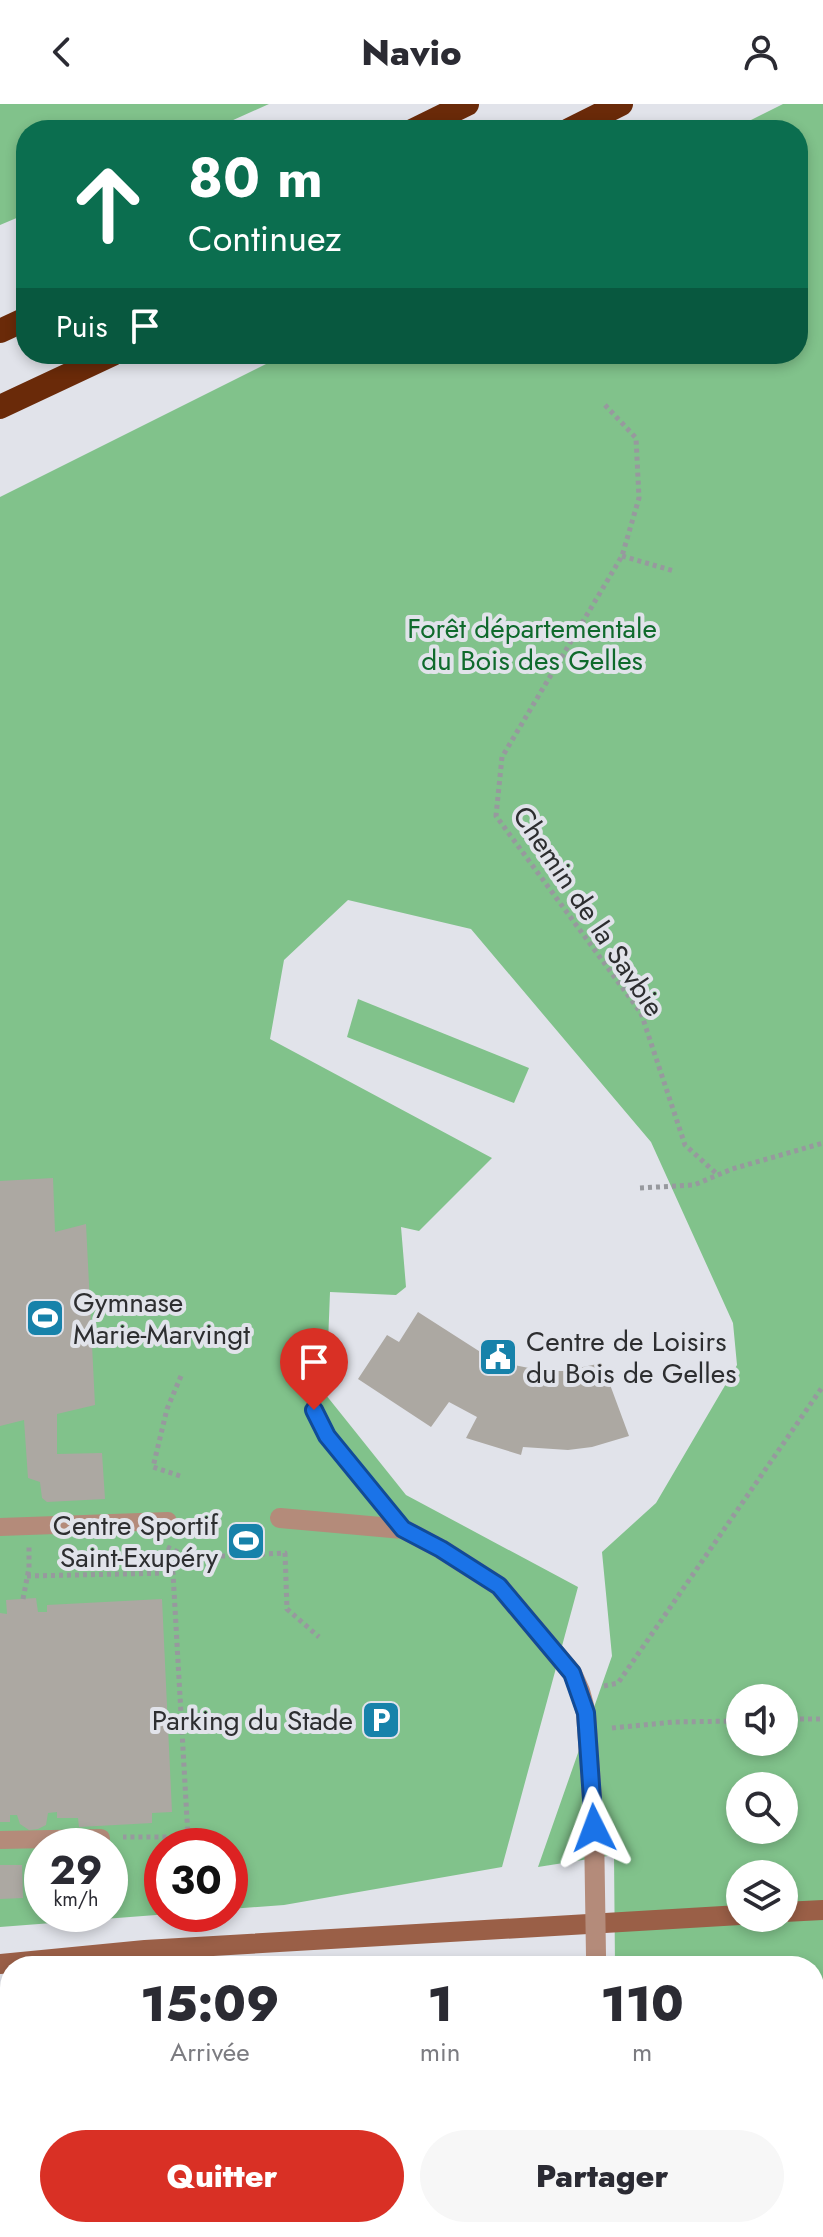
<!DOCTYPE html>
<html lang="fr">
<meta charset="utf-8">
<style>
body{margin:0;font-family:Jost,sans-serif;background:#f7f7f7;color:#2b2b33;height:100vh;display:flex;flex-direction:column;font-size:30px;white-space:nowrap}
*{box-sizing:border-box;margin:0}
p{font-size:26px;color:#7c7c81}
.icon{flex:none;width:44px;height:44px;fill:none;stroke:currentColor;stroke-width:2;stroke-linecap:round;stroke-linejoin:round}
.map{position:relative;flex:1;overflow:hidden}
.side{position:absolute;left:0px;top:1852px;width:824px;height:282px;display:flex;flex-direction:column;background:#fff;border-radius:32px 32px 0 0;box-shadow:0 4px 12px #0003}
.side>*{flex:none}
.guide{position:absolute;left:16px;top:16px;width:792px;height:244px;border-radius:32px;box-shadow:0 4px 12px #0003;background:#0b6e4f;color:#fff;overflow:hidden}
.fabs{position:absolute;left:726px;top:1580px;display:grid;gap:16px}
.fabs a{display:grid;place-items:center;width:72px;height:72px;border-radius:50%;background:#fff;box-shadow:0 4px 12px #0003;font-size:40px}
.speed{position:absolute;left:24px;top:1724px;display:flex;gap:16px;font-size:40px;font-weight:700;text-align:center}
.speed>*{display:grid;place-content:center;width:104px;height:104px;border-radius:50%;background:#fff;box-shadow:0 4px 12px #0003;line-height:1}
.speed small{font-size:20px;font-weight:400}
.speed .limit{border:12px solid #d22;background:#fff;color:#111}
.pin{position:absolute;display:grid;place-items:center;width:68px;height:68px;color:#fff;margin:-82px -34px;border-radius:50% 50% 50% 0;rotate:-45deg;box-shadow:0 0 8px #0007}
.pin .icon{rotate:45deg}
.me{position:absolute;width:88px;margin:-44px;rotate:357deg;stroke-linejoin:round;filter:drop-shadow(0 0 6px #0008)}
.turn{display:flex;align-items:center;gap:28px;height:168px;padding:0 40px;font-size:36px}
.turn .icon{width:104px;height:104px;stroke-width:2.5}
.turn b{display:block;font-size:56px;line-height:68px}
.then{display:flex;align-items:center;height:76px;padding:0 40px;background:#0003;gap:16px;font-size:30px}
.eta{display:flex;justify-content:space-evenly;align-items:center;height:136px;text-align:center}
.eta b{font-size:48px;font-weight:800;line-height:56px}
.action{display:flex;gap:16px;margin-top:auto;padding:16px 40px}
.action a{flex:1;height:92px;border-radius:48px;background:#d93025;color:#fff;font-size:32px;font-weight:800;line-height:92px;text-align:center}
.action a+a{background:#f7f7f7;color:#2b2b33}
header{display:flex;justify-content:space-between;align-items:center;height:104px;padding:0 40px;background:#fff;font-size:36px;font-weight:800}
.map>svg:first-child{display:block}
.green{fill:#81c28b;fill-rule:evenodd}
.building{fill:#aca8a2}
.lines{fill:none;stroke-linecap:round;stroke-linejoin:round}
.path{stroke:#97999e;stroke-width:5;stroke-dasharray:4 4;stroke-linecap:butt}
.lane{stroke:#b48b7a;stroke-width:18}
.street{stroke:#b48b7a;stroke-width:20}
.secondary{stroke:#9a5f47;stroke-width:20}
.highway{stroke:#6a2a09;stroke-width:24}
.street-bridge{stroke:#b48b7a;stroke-width:20}
.route-casing{stroke:#114b97;stroke-width:20}
.route{stroke:#1a73e8;stroke-width:14}
.labels{text-anchor:middle;stroke-width:8;stroke-linejoin:round;paint-order:stroke}
.park-label{font-size:28px;fill:#0f6a2c;stroke:#e1e3ea}
.street-label{font-size:28px;fill:#2d2e30;stroke:#e1e3ea}
.poi-label{font-size:28px;fill:#2d2e30;stroke:#e1e3ea;text-anchor:start}
</style>
<header><svg class="icon" aria-label="back" viewBox="0 0 24 24"><path d="M15 5l-7 7 7 7"/></svg>Navio<svg class="icon" aria-label="person" viewBox="0 0 24 24"><circle cx="12" cy="8" r="4"/><path d="M4 21q1-7 8-7t8 7"/></svg></header>
<div class="map">
<svg width="823" height="2133" viewBox="0 0 823 2133">
<rect width="100%" height="100%" fill="#e1e3ea"/>
<g class="green">
<polygon points="0,0 269,0 211,26 26,26 26,110 0,121"/>
<path d="M783 0H823V1971L814 1972V1862H615L614 1751 538 1763 612 1552 602 1448 656 1399 737 1261 733 1219 651 1038 471 825 348 796 284 856 270 935 492 1054 419 1127 401 1123 406 1183 396 1191 330 1188 326 1291 406 1391 578 1483 502 1763 284 1801 230 1805V1742H162V1810H169L0 1823V393L286 250H798V26H731ZM740 1594H784V1638H740ZM740 1682H784V1726H740ZM42 1742H110V1810H42ZM740 1770H784V1814H740Z"/>
<polygon points="358,895 529,964 514,999 347,933"/>
<polygon points="484,2124 597,2124 577,2133 492,2133 484,2132"/>
</g>
<g class="building">
<polygon points="53,1074 55,1128 86,1120 95,1301 57,1310 57,1350 102,1349 105,1395 47,1398 42,1394 40,1378 28,1374 24,1316 0,1322 0,1077"/>
<polygon points="418,1208 482,1249 484,1246 514,1261 544,1267 564,1267 602,1259 629,1332 592,1343 568,1346 523,1343 521,1351 466,1334 477,1313 449,1298 431,1323 358,1275 387,1231 399,1238"/>
<polygon points="36,1494 38,1508 47,1508 47,1501 162,1495 172,1708 152,1709 152,1719 79,1723 78,1714 57,1714 57,1708 48,1709 46,1721 38,1725 29,1726 20,1720 17,1711 10,1711 10,1718 0,1718 0,1509 7,1510 6,1496"/>
<polygon points="0,1761 22,1761 23,1794 0,1795"/>
<polygon points="726,2124 752,2124 749,2126 752,2130 749,2133 734,2133"/>
</g>
<g class="lines">
<g class="path">
<polyline points="605,301 636,334 639,394 622,452 502,653 496,712 641,909 685,1041 718,1071"/>
<polyline points="622,452 674,467"/>
<polyline points="640,1084 694,1081 732,1065 823,1039"/>
<polyline points="180,1372 153,1363 167,1305 181,1272"/>
<polyline points="167,1443 187,1452 203,1453 285,1449 287,1505 319,1533"/>
<polyline points="27,1472 173,1469 188,1733 123,1733"/>
<polyline points="23,1495 29,1464 29,1443"/>
<polyline points="604,1582 618,1579 823,1282"/>
<polyline points="784,1615 823,1615"/>
<polyline points="612,1624 674,1618 740,1617"/>
<polyline points="808,2124 813,2133"/>
</g>
<g class="lane">
<polyline points="314,1306 327,1332 403,1425"/>
<polyline points="0,1423 168,1417"/>
<polyline points="0,1736 101,1734"/>
</g>
<g class="street">
<polyline points="280,1414 403,1425 441,1445 499,1482 572,1569 580,1587 586,1609 594,1724"/>
<polyline points="0,1910 10,1910"/>
<polyline points="0,1960 10,1959"/>
<polyline points="186,2133 190,2124"/>
</g>
<g class="secondary">
<polyline points="784,1808 823,1806"/>
<polyline points="0,1860 145,1846 740,1811"/>
</g>
<g class="highway">
<polyline points="414,26 467,0"/>
<polyline points="569,26 621,0"/>
<polyline points="0,227 26,215"/>
<polyline points="0,303 113,250"/>
</g>
<polyline class="street-bridge" points="594,1724 596,1852"/>
</g>
<g class="lines">
<g class="route-casing">
<polyline id="route" points="314,1306 327,1332 403,1425 441,1445 499,1482 572,1569 586,1609 594,1724"/>
</g>
<use href="#route" class="route"/>
</g>
<defs>
<g id="stadium-square" transform="scale(2)"><rect x="-9" y="-9" width="18" height="18" rx="4" fill="#1782aa" stroke="#e1e3ea"/><path d="M0-5a6.5 5 0 1 0 0 10a6.5 5 0 1 0 0-10ZM-3.5-1.8h7v3.6h-7Z" fill="#fff"/></g>
<g id="civic-square" transform="scale(2)"><rect x="-9" y="-9" width="18" height="18" rx="4" fill="#1782aa" stroke="#e1e3ea"/><path d="M-.6-6.5H3V-4.5H.6V-3L4-1V1h2V6H-6V1h2V-1L-.6-3ZM-1.2 2.5V6h2.4V2.5Z" fill="#fff"/></g>
<g id="parking-square" transform="scale(2)"><rect x="-9" y="-9" width="18" height="18" rx="4" fill="#1782aa" stroke="#e1e3ea"/><path d="M-3.5-5.5H1a3.5 3.5 0 0 1 0 7H-1V5.5H-3.5ZM-1-3.4V-.6H.8a1.4 1.4 0 0 0 0-2.8Z" fill="#fff"/></g>
</defs>
<g fill-rule="evenodd">
<use href="#stadium-square" x="45" y="1214"/>
<use href="#civic-square" x="498" y="1253"/>
<use href="#stadium-square" x="246" y="1437"/>
<use href="#parking-square" x="381" y="1616"/>
</g>
<g class="labels">
<g class="park-label">
<text x="532" y="534">Forêt départementale<tspan x="532" dy="32">du Bois des Gelles</tspan></text>
</g>
<g class="street-label">
<text transform="translate(589 807) rotate(56)" y="10">Chemin de la Savbie</text>
</g>
<g class="poi-label">
<text x="73" y="1208">Gymnase<tspan x="73" dy="32">Marie-Marvingt</tspan></text>
<text x="526" y="1247">Centre de Loisirs<tspan x="526" dy="32">du Bois de Gelles</tspan></text>
<text x="218" y="1431" text-anchor="end">Centre Sportif<tspan x="218" dy="32">Saint-Exupéry</tspan></text>
<text x="353" y="1626" text-anchor="end">Parking du Stade</text>
</g>
</g>
</svg>
<div class="fabs">
<a><svg class="icon" aria-label="sound" viewBox="0 0 24 24"><path d="M4 9h4l5-4v14l-5-4H4zM17 9q2 3 0 6"/></svg></a>
<a><svg class="icon" aria-label="search" viewBox="0 0 24 24"><circle cx="10" cy="10" r="6"/><path d="M15 15l6 6"/></svg></a>
<a><svg class="icon" aria-label="layers" viewBox="0 0 24 24"><path d="M12 4l9 5-9 5-9-5zM3 14l9 5 9-5"/></svg></a>
</div>
<div class="speed"><div>29<small>km/h</small></div><div class="limit">30</div></div>
<div class="pin" style="left:314px;top:1306px;background:#d93025"><svg class="icon" aria-label="arrive" viewBox="0 0 24 24"><path d="M6 21V4h12l-3 4 3 4H6"/></svg></div>
<svg class="me" style="left:594px;top:1724px" viewBox="-20 -20 40 40"><path d="M0-17L14 15 0 8-14 15z" fill="#1a73e8" stroke="#fff" stroke-width="4"/></svg>
<div class="guide">
<div class="turn"><svg class="icon" aria-label="ahead" viewBox="0 0 24 24"><path d="M12 20V5M6 11l6-6 6 6"/></svg><div><b>80 m</b>Continuez</div></div>
<div class="then">Puis<svg class="icon" aria-label="arrive" viewBox="0 0 24 24"><path d="M6 21V4h12l-3 4 3 4H6"/></svg></div>
</div>
<section class="side">
<div class="eta">
<div><b>15:09</b><p>Arrivée</p></div>
<div><b>1</b><p>min</p></div>
<div><b>110</b><p>m</p></div>
</div>
<div class="action"><a>Quitter</a><a>Partager</a></div>
</section>
</div>
